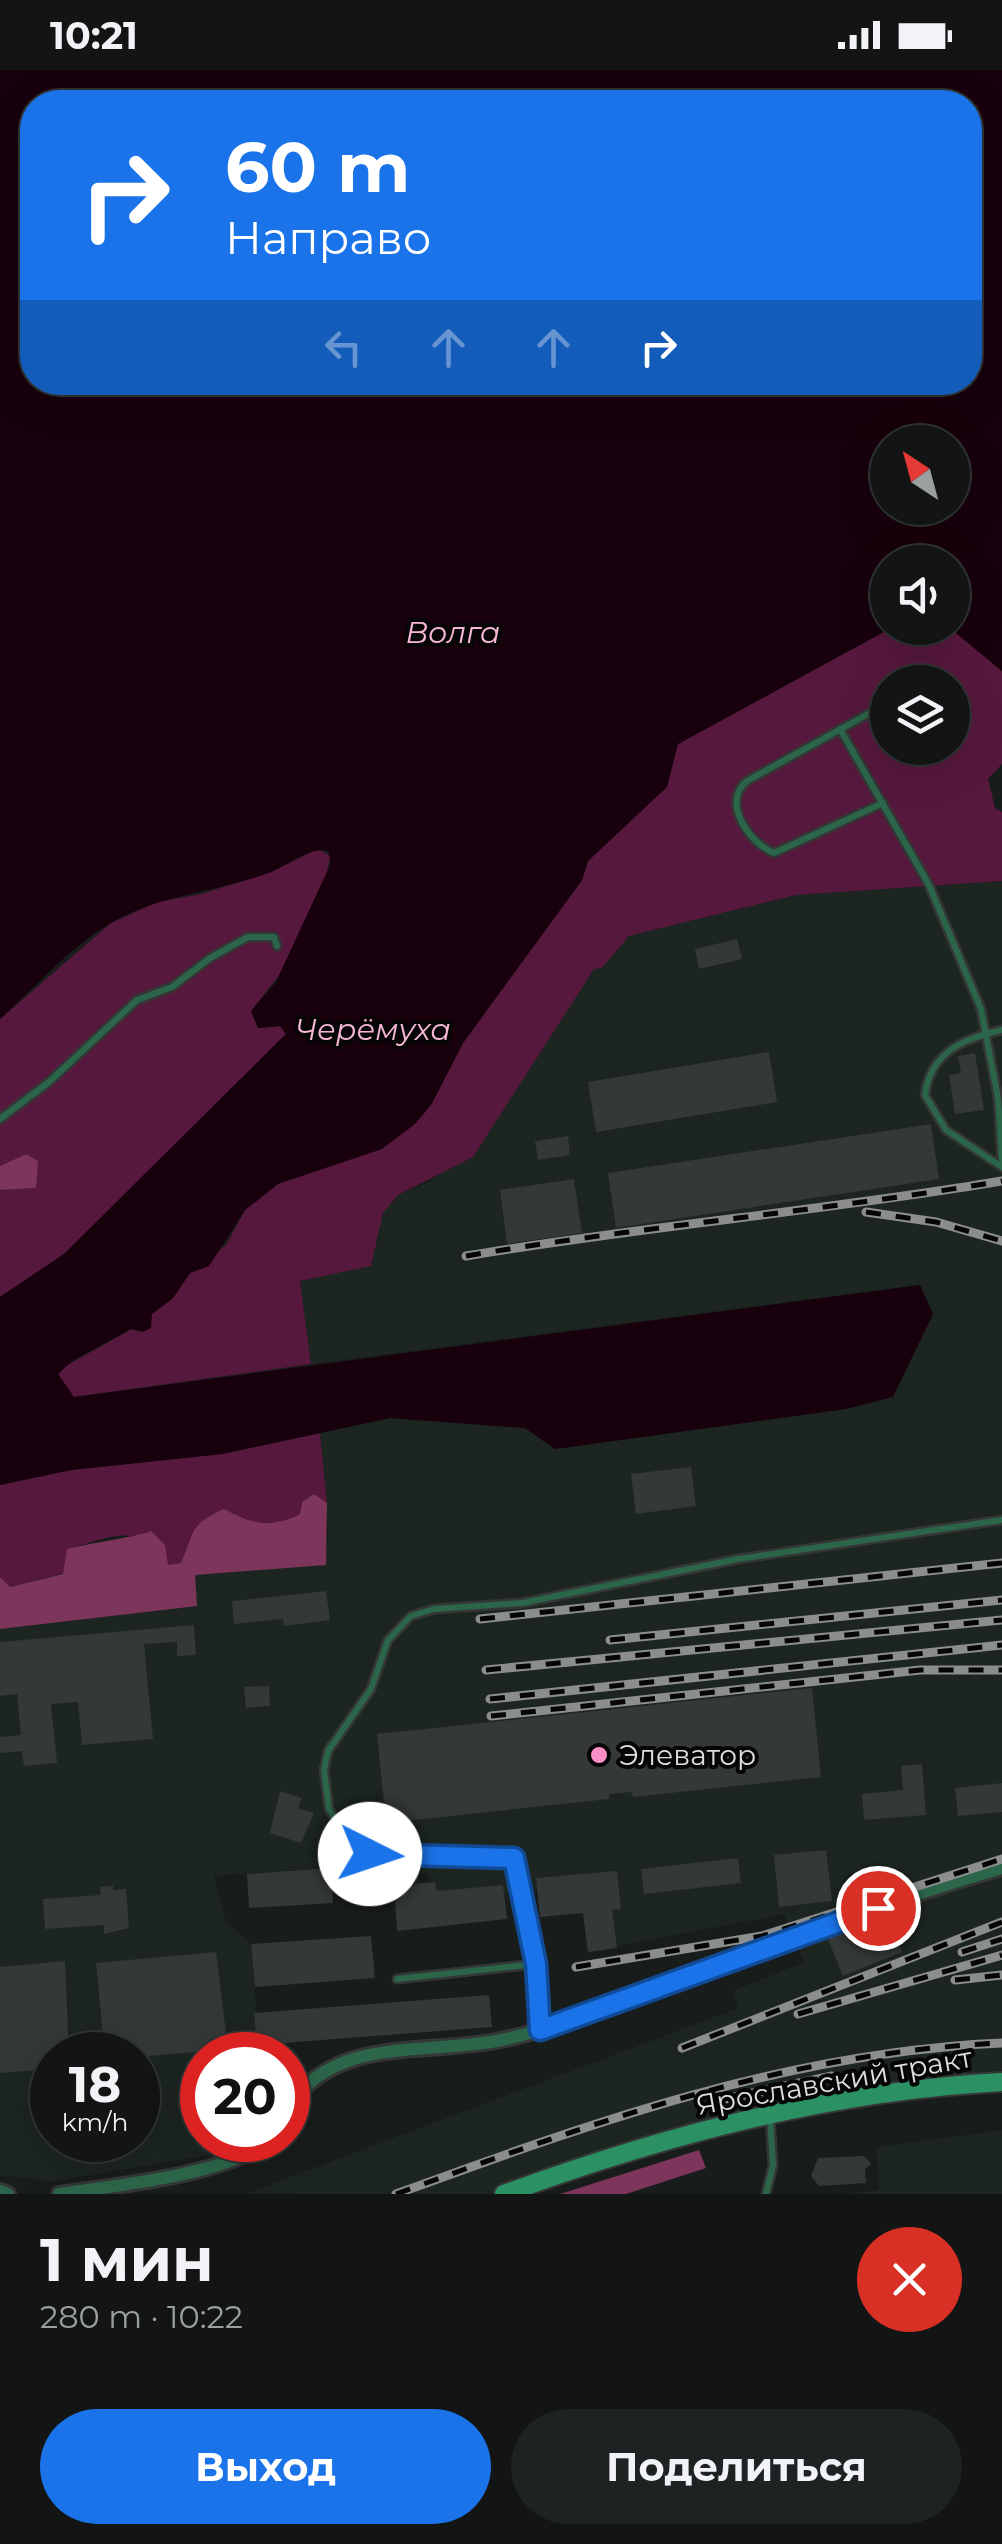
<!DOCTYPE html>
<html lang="ru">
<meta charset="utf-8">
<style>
body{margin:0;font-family:Montserrat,sans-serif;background:#1f2222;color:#f1f3f6;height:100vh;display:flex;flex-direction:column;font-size:38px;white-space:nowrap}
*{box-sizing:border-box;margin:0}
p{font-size:32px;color:#9c9fa0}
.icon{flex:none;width:55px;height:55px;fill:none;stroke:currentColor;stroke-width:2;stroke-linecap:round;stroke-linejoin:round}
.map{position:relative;height:2124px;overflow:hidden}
.drawer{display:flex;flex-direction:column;background:#121514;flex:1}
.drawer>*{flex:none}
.banner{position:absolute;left:20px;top:20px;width:962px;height:305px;border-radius:40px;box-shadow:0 10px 40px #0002,0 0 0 2px #313434;background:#1a73e8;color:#fff;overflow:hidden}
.needle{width:65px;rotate:324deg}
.buttons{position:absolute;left:870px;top:355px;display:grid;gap:20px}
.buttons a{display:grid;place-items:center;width:100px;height:100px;border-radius:50%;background:#121514;box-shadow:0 10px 40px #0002,0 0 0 2px #313434;font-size:50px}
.speed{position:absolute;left:30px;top:1962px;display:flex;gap:20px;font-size:50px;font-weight:700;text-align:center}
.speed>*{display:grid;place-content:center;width:130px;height:130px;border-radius:50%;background:#121514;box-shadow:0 10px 40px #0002,0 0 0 2px #313434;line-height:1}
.speed small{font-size:25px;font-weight:400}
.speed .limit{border:15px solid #d22;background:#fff;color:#111}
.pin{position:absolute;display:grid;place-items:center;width:85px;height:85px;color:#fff;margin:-42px;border:5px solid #fff;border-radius:50%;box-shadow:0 2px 10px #0007}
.me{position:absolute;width:110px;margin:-55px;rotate:94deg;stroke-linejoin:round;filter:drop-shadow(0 0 8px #0008)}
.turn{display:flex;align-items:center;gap:35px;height:210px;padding:0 40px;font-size:45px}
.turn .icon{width:130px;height:130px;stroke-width:2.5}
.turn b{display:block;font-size:70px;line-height:85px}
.lanes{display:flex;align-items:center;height:95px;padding:0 40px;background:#0003;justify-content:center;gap:50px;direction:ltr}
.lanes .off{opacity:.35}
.round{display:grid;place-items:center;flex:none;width:105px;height:105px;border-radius:52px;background:#1f2222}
.overview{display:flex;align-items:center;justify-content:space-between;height:170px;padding:0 40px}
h1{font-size:60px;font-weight:700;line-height:75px}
.button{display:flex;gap:20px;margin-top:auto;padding:20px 40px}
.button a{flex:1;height:115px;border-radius:60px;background:#1a73e8;color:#fff;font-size:40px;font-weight:700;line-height:115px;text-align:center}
.button a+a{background:#1f2222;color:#f1f3f6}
.status{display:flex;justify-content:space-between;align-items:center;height:70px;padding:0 50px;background:#121514;direction:ltr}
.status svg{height:28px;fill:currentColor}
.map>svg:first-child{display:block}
.built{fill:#1c2520;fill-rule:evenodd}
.green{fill:#56183c;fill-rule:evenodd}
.forest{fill:#7d355c}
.water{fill:#18000c;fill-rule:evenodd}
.building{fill:#343836}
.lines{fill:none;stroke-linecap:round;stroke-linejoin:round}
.lane-casing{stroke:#343735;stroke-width:11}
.street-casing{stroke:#343735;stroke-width:18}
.secondary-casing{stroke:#343735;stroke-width:22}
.lane{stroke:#2c664a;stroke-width:6}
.street{stroke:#2c664a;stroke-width:12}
.secondary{stroke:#2b9164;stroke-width:18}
.rail-casing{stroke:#8b8e8c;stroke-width:9}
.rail{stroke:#050605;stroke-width:5;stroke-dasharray:15;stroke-linecap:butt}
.route-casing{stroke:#114b97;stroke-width:25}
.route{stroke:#1a73e8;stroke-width:18}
.poi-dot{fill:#fa8fc6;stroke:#050605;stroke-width:4}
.labels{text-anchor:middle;stroke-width:8;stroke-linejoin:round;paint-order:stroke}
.poi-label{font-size:28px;fill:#dddfde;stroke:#050605;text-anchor:start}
.street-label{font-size:28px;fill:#dddfde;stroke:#050605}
.water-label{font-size:30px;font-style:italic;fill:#f7b6d5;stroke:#050605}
</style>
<div class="status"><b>10:21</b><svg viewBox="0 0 49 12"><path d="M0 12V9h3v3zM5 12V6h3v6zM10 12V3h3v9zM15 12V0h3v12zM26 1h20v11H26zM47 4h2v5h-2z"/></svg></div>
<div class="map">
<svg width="1002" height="2124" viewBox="0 0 1002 2124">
<rect width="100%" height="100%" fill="#181c1a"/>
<g class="built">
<path d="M1002 811V2003L924 2011 717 2045 487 2124H245L738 1938 733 1921 804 1892 784 1844 588 1882 583 1843 540 1847 537 1819 504 1824 503 1815 437 1821 427 1804 419 1805 420 1814 352 1820 350 1808 331 1804 330 1798 214 1806 226 1851 251 1874 255 1917 258 1985H202V2070H228L229 2076 222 2083 50 2112 0 2105V1559L197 1535 194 1505 240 1499 328 1469 320 1363 390 1348 525 1358 555 1379 846 1339 892 1327 919 1215 311 1294 300 1210 371 1196 382 1143 398 1125 431 1111 594 898H602L629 866 796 825ZM52 1985H138V2070H52Z"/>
<polygon points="1002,2060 1002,2124 845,2124 879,2120 876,2077"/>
</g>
<g class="green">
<path d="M891 558H950L1002 601V694L988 709 995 738 1002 742V811L796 825 629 866 602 898 594 899 473 1087 398 1125 383 1143 371 1196 300 1211 311 1294 73 1327 58 1304 62 1298 132 1259 143 1262 152 1244 173 1228 190 1203 226 1175 245 1140 278 1114 431 1035 463 973 582 810 588 791 666 717 678 674ZM888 612H952V678H888Z"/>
<polygon points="318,779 330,786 326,807 280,904 251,941 258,958 281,956 286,964 64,1184 0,1227 0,1120 36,1118 26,1084 0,1096 0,949 111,853 157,832 201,824 271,802"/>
<path d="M320 1363 327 1433 314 1424 302 1432 300 1444C273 1458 221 1466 189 1476L182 1493 168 1495C126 1452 122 1465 68 1479L64 1503 10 1517 0 1507V1415L71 1400 222 1384Z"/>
</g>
<g class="forest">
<polygon points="26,1084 38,1091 36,1118 0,1120 0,1096"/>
<path d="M314 1424 327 1433 326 1495 195 1505 197 1536 0 1559V1507L10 1517 63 1504 67 1479C85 1474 142 1466 151 1461L165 1475 168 1495 181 1493C195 1462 188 1455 224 1439 252 1454 270 1459 300 1444L302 1432Z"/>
<polygon points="699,2080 706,2098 626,2124 560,2124"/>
</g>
<path class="water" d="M0 0H1002V601L950 558 952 492H888L891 558 678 674 667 717 588 791 582 810 463 973 431 1035 415 1054 382 1079 278 1114 245 1140 209 1196 190 1203 173 1228 152 1244 151 1258 143 1262 131 1259 72 1291 58 1304 74 1327 920 1215 933 1244 893 1327 846 1339 555 1379 525 1358 390 1348 222 1384 71 1400 0 1415V1227L64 1184 286 964 280 956 258 958 251 941 276 912 331 793 328 781C310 776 288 795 271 802 219 822 160 824 111 853 69 877 36 917 0 949ZM32 32H970V312H32ZM888 372H952V438H888Z"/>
<g class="building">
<polygon points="737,869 742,889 699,899 695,879"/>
<polygon points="769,982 777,1032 596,1062 588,1012"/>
<polygon points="975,983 984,1040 955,1044 949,1005 961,1003 958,986"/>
<polygon points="931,1054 939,1109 616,1158 608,1103"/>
<polygon points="568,1066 570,1085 538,1090 535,1071"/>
<polygon points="574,1109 582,1163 507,1174 500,1120"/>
<polygon points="691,1397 696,1436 636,1444 631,1404"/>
<polygon points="326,1521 330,1550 284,1556 283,1549 234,1554 232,1531"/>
<polygon points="194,1555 196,1585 177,1586 177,1572 144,1574 153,1669 82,1675 78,1632 51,1634 57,1693 24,1696 22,1681 0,1683 0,1667 21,1665 17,1624 0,1626 0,1572"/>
<polygon points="269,1616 270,1636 246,1638 244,1617"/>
<polygon points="812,1618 821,1707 633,1727 632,1722 609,1724 609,1729 386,1753 377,1664"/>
<polygon points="922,1694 926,1745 864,1750 862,1724 903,1720 901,1696"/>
<polygon points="1002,1713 1002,1742 958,1746 955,1718"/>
<polygon points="280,1721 302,1728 298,1738 314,1743 301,1773 270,1763"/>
<polygon points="826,1780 832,1831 779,1837 774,1785"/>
<polygon points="738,1788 741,1813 644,1824 641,1799"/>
<polygon points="331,1798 333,1833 249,1838 247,1804"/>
<polygon points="617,1801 621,1839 612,1840 617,1878 588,1882 583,1843 540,1847 536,1808"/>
<polygon points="435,1812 437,1821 503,1815 507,1849 397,1861 394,1816"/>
<polygon points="113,1816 113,1820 126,1819 129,1858 104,1864 104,1855 45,1859 43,1829 101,1825 100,1817"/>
<polygon points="888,1845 902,1882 843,1906 828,1869"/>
<polygon points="371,1866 375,1908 255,1917 251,1874"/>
<polygon points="216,1882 228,1979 138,1987 105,1985 96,1893"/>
<polygon points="65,1891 69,1985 52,1985 52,1999 0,2003 0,1897"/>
<polygon points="489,1925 492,1957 257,1975 254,1943"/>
<polygon points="864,2086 871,2094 865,2099 866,2113 819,2116 811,2106 818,2088"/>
</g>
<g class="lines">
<g class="lane-casing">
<g id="lane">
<path d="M877 639 747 711C721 732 749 773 774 783L883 733"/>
<polyline points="840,659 929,815 981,939 998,1028 1002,1091"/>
<path d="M1002 960C965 968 930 982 925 1025L946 1060 1002 1097"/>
<polyline points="0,1049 49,1012 137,930 172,917 210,888 248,867 274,867 277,876"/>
<polyline points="536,1894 514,1787 370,1784 341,1759 329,1739 324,1700 328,1681 371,1619 388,1570 411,1546 434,1539 522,1533 738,1489 1002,1450"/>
<polyline points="397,1909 536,1894 540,1959"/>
<polyline points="766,2124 773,2095 770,2045"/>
</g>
</g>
<g class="street-casing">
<g id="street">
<path d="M288 2038C334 1966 421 1985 496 1971 560 1959 621 1928 683 1906 788 1868 895 1829 1002 1798"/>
<polyline points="0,2121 8,2124"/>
<path d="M59 2124C105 2117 237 2104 265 2070"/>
</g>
</g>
<g class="secondary-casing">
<path id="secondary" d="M504 2124C665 2065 831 2021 1002 2012"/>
</g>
<use href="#lane" class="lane"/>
<use href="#street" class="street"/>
<use href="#secondary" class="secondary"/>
<g class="rail-casing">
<g id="rail">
<polyline points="866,1142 936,1152 1002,1171"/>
<path d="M466 1186C644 1156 824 1141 1002 1111"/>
<polyline points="480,1549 1002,1493"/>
<polyline points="610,1570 1002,1530"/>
<polyline points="486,1600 1002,1550"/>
<polyline points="490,1629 1002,1575"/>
<polyline points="491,1646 920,1600 1002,1600"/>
<polyline points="962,1882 1002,1869"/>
<polyline points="576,1897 762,1866 1002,1789"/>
<polyline points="955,1910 1002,1905"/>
<polyline points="798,1944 1002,1885"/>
<polyline points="682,1978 1002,1852"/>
<polyline points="715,2031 832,2006"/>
<path d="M396 2124C594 2052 789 1982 1002 1973"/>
</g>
</g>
<use href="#rail" class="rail"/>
</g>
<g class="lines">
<g class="route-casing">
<polyline id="route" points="370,1784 514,1788 536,1894 540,1960 878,1838"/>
</g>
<use href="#route" class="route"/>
</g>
<circle class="poi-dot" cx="599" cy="1685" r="10"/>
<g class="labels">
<g class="poi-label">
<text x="619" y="1695">Элеватор</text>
</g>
<g class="street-label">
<text transform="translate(834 2011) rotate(-10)" y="10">Ярославский тракт</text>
</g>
<g class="water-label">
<text x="453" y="573">Волга</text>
<text x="373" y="970">Черёмуха</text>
</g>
</g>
</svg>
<div class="buttons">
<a><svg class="needle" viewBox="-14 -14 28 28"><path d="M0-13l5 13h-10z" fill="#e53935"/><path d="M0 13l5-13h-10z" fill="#9c9fa0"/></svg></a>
<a><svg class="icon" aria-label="sound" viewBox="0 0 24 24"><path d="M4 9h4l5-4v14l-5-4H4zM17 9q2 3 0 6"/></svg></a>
<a><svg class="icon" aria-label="layers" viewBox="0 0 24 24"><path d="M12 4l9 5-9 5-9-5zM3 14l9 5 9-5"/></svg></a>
</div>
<div class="speed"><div>18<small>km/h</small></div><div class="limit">20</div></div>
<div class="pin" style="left:878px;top:1838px;background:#d93025"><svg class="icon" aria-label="arrive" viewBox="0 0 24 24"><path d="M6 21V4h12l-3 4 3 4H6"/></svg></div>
<svg class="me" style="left:370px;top:1784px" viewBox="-20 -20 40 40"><circle r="19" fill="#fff"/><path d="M0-13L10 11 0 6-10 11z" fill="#1a73e8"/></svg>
<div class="banner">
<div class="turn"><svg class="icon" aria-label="right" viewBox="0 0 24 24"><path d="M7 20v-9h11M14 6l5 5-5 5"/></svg><div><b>60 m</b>Направо</div></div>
<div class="lanes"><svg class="icon off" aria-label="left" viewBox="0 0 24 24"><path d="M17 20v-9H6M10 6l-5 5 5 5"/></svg><svg class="icon off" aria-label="ahead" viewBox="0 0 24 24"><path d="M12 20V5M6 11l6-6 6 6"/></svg><svg class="icon off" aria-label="ahead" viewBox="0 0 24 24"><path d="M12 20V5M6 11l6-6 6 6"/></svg><svg class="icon" aria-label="right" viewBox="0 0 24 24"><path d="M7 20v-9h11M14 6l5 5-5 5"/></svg></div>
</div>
</div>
<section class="drawer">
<div class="overview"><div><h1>1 мин</h1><p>280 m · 10:22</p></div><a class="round" style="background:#d93025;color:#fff"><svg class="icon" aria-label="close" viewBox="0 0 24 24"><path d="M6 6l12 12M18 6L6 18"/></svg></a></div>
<div class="button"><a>Выход</a><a>Поделиться</a></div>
</section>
